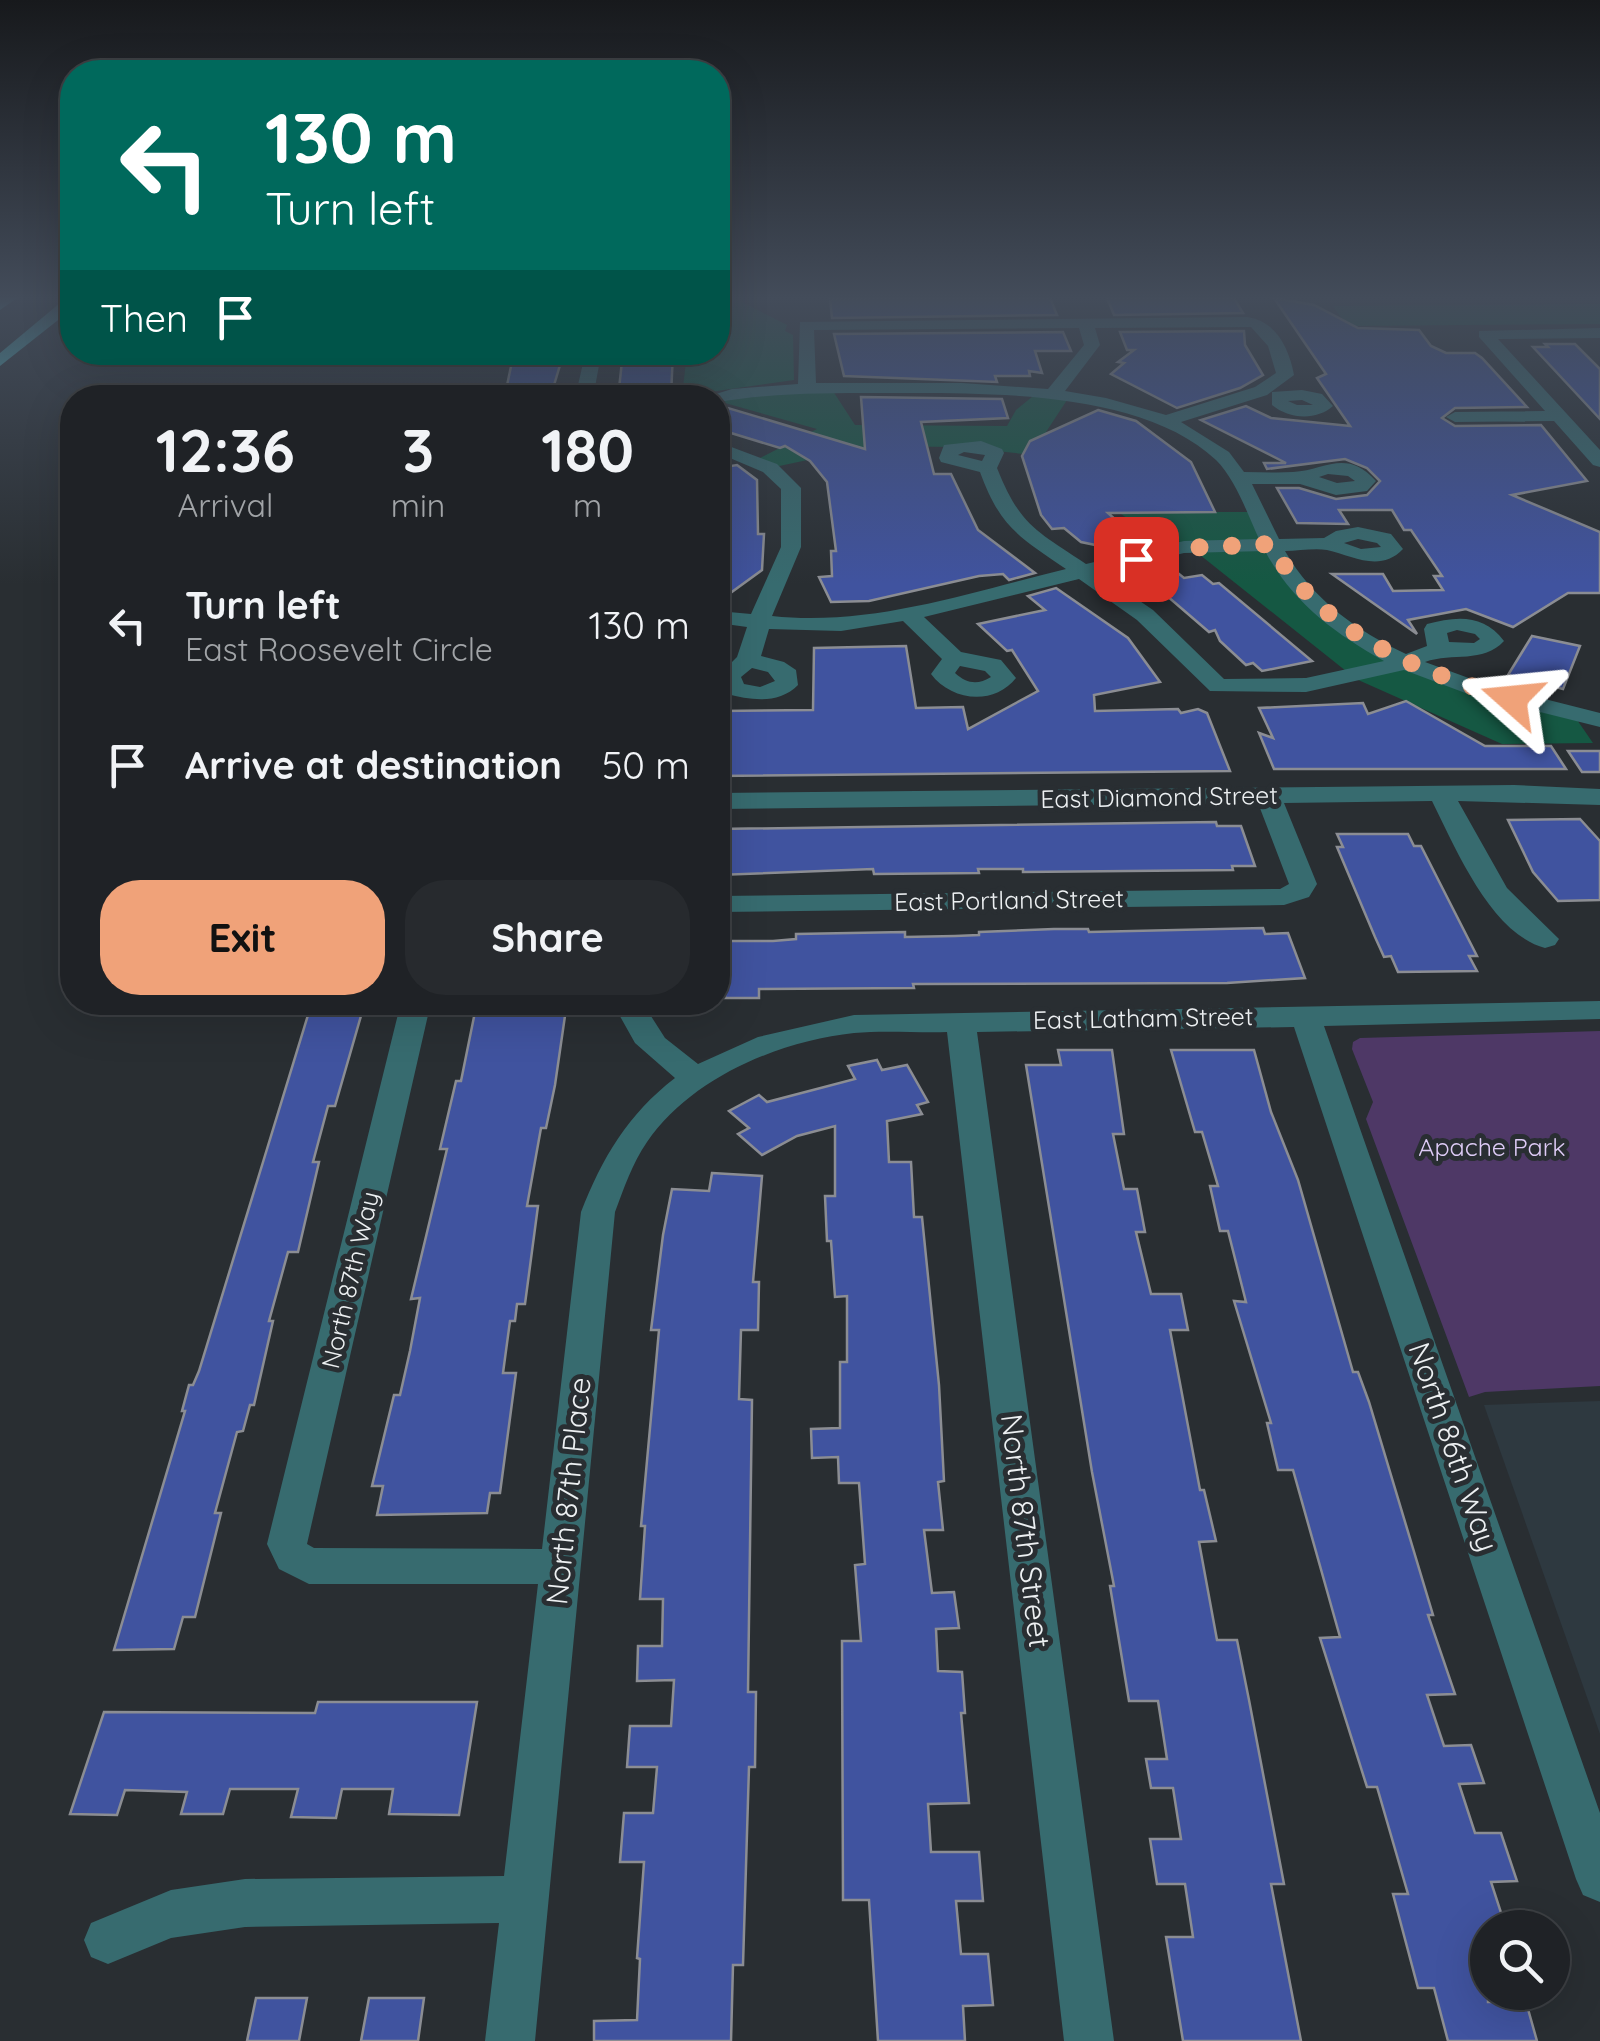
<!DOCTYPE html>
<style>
body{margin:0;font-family:Quicksand,sans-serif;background:#272a2e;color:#f1f3f6;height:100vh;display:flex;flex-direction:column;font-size:38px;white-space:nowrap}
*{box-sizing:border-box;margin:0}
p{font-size:32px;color:#a1a4a7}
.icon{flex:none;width:55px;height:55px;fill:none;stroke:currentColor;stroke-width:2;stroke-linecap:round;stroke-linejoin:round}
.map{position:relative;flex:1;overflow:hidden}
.details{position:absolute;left:60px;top:385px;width:670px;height:630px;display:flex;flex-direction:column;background:#1f2226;border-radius:40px;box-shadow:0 10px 40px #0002,0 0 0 2px #3c3f43}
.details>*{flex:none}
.guide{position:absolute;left:60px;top:60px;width:670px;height:305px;border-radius:40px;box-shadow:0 10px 40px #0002,0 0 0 2px #3c3f43;background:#00695c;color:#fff;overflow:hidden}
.controls{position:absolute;left:1470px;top:1910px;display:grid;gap:20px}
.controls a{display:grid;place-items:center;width:100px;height:100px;border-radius:50%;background:#1f2226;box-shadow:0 10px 40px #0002,0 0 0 2px #3c3f43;font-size:50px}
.pin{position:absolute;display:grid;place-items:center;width:85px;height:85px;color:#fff;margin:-42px;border-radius:20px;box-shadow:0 5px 15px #0006}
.me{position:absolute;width:110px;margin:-55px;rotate:288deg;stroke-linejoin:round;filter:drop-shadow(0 0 8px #0008)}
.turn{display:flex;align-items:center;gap:35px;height:210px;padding:0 40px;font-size:45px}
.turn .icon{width:130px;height:130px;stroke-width:2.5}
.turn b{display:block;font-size:70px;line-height:85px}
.then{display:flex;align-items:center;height:95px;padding:0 40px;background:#0003;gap:20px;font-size:38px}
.eta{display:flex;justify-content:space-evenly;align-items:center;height:170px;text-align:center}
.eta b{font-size:60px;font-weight:700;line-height:70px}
.primary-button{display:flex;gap:20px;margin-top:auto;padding:20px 40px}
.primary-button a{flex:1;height:115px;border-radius:40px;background:#f0a279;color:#111;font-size:40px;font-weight:700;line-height:115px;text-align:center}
.primary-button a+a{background:#272a2e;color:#f1f3f6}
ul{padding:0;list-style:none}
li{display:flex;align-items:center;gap:30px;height:140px;padding:0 40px}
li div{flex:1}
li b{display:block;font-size:38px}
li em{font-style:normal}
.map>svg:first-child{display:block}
.built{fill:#2e3940}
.green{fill:#4e3866}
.water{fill:#155843}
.building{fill:#40539f;stroke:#8b8d93;stroke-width:2.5}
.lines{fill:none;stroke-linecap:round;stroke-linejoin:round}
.minor{fill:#376b6f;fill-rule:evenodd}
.highway{fill:#4cbac2;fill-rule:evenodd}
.route{stroke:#f0a279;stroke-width:18;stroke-dasharray:0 32.4}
.labels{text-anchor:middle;stroke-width:10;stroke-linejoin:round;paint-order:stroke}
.street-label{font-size:25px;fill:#edf0f2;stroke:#292e32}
.park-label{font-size:25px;fill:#decbf6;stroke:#292e32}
.near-street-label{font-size:30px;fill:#edf0f2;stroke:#292e32}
</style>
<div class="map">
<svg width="1600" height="2041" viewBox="0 0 1600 2041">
<rect width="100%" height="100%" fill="#292e32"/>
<polygon class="built" points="1600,1401 1600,1734 1484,1405"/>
<polygon class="green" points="1600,1031 1600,1386 1485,1392 1469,1397 1366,1119 1373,1102 1352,1049 1353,1042 1360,1038"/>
<g class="water">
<polygon points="718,298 734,298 787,325 785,331 793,335 794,380 682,396 687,353 718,352"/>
<polygon points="1600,304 1600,324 1347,326 1333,306"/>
<polygon points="831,388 855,425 1007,426 1016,410 1038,392 1069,397 1046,432 1097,450 1147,512 1253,512 1294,582 1406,662 1573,714 1593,743 1502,744 1356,679 1190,547 1173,550 1111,507 1073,459 956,447 873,446 770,468 756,460 817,429 718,401 718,398"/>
</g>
<g class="building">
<polygon points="901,298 1050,298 1057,315 832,318 830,299"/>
<polygon points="1107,298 1234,298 1243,313 1114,315"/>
<polygon points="1274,298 1314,305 1358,328 1419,330 1431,346 1446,353 1475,353 1482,358 1527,407 1455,408 1442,418 1455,426 1541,425 1587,481 1512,495 1600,532 1600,593 1568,593 1513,627 1466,609 1408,620 1417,634 1332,574 1383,574 1393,591 1443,590 1434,576 1442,576 1411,530 1404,530 1392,510 1339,510 1348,524 1297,523 1277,488 1299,488 1336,499 1367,495 1380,481 1367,468 1345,459 1267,469 1264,463 1286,463 1201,420 1246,406 1271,418 1350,426 1317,378 1326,374"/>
<polygon points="1244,331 1245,345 1263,375 1240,388 1177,408 1111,374 1124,363 1118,362 1134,350 1127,350 1120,332"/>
<polygon points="1063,332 1071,351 1035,351 1042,373 1029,371 1030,376 995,376 997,382 844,376 834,334"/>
<polygon points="1545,344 1575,344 1600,369 1600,419 1533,347 1548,347"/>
<polygon points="514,352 564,352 551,395 505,395"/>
<polygon points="623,352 673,352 671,396 618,398"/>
<polygon points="861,397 1002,399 1008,418 921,422 934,474 951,474 978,530 1035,573 1009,580 1003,574 979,576 869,601 831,602 819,577 832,576 831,551 836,551 827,482 810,461 785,446 780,448 718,429 718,413 728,408 865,449"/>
<polygon points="1098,410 1136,421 1191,462 1215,512 1108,513 1145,546 1110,555 1100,546 1081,542 1064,528 1052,529 1041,515 1022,456 1030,441"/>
<polygon points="737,465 757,480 758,534 764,534 762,570 718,602 718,468"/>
<polygon points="1164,562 1184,578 1202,575 1213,584 1219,583 1312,661 1262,671 1253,663 1246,665 1220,641 1215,630 1209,632 1159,589 1151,590 1128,571"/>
<polygon points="1056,588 1128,638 1160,682 1094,695 1095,711 1178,709 1181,713 1198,709 1207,713 1230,771 718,776 720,711 813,710 814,648 906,646 916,708 963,707 968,729 1038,691 1012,650 1007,651 978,624 1045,610 1028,596"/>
<polygon points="1532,636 1580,646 1563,689 1508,675"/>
<polygon points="1406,701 1485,746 1551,746 1566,769 1274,769 1259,733 1273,738 1259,708 1363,703 1368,714"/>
<polygon points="1568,751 1600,751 1600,772 1582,772"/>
<polygon points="1580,819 1600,841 1600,900 1558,901 1533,872 1508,820"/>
<polygon points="1216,822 1217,826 1241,826 1255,866 1232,866 1233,870 1023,872 1023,869 978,869 979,873 874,874 873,869 718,875 718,829"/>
<polygon points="1337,834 1408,834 1414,846 1421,846 1477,956 1469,956 1477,971 1398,972 1391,956 1384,957 1375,937 1337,847 1343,847"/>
<polygon points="1263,928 1265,934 1288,933 1305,978 1227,983 913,984 914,988 759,989 759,998 725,998 725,994 718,994 718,941 773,941 796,939 796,934 905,932 905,937 955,936 979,935 979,932 1054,929 1088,929 1089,932"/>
<polygon points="312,1002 365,1002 335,1106 328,1106 313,1162 319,1162 298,1252 288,1252 269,1321 273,1321 254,1405 250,1405 243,1431 237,1432 215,1513 221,1513 195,1617 183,1617 174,1649 114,1650 185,1411 182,1411 189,1385 193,1385 199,1371"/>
<polygon points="477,1002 567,1002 555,1085 546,1128 541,1128 527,1206 538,1206 525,1304 517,1304 515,1321 510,1321 503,1373 516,1373 500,1493 490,1493 487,1513 377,1515 383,1486 372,1486 394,1395 400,1395 410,1351 420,1298 411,1299 447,1149 440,1149 456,1081 461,1081"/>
<polygon points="1058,1050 1112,1050 1124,1134 1113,1134 1124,1189 1137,1189 1145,1232 1136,1232 1151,1294 1181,1294 1188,1330 1170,1330 1200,1490 1204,1490 1216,1541 1199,1542 1217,1640 1237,1640 1249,1700 1284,1884 1271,1884 1301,2041 1183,2041 1166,1937 1193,1937 1185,1884 1157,1884 1150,1839 1181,1839 1173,1788 1151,1788 1146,1759 1167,1759 1158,1701 1129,1701 1110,1586 1114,1586 1092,1472 1026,1065 1061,1065"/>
<polygon points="1171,1050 1254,1050 1271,1112 1298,1180 1353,1372 1358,1372 1369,1402 1433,1615 1428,1615 1455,1694 1427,1695 1444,1746 1471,1745 1484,1783 1459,1784 1475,1833 1501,1833 1517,1881 1491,1882 1506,1928 1488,1928 1488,2002 1526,2002 1537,2041 1448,2041 1434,1988 1418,1988 1393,1894 1408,1894 1377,1787 1367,1787 1320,1638 1340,1637 1293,1470 1278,1470 1267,1423 1271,1423 1234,1301 1246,1302 1228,1231 1220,1231 1210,1186 1218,1186 1202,1132 1195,1132"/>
<polygon points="877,1060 882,1070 907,1065 928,1102 917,1105 922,1114 887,1121 889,1162 911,1162 914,1217 922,1217 939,1385 944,1481 938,1482 943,1530 924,1530 932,1593 954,1592 959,1628 936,1629 938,1671 962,1672 965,1713 961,1713 969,1803 928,1804 931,1852 979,1852 983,1901 956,1901 961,1954 988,1954 993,2005 963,2006 965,2041 878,2041 869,1900 843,1900 842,1641 861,1641 855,1565 865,1564 859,1483 839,1483 838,1457 812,1458 811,1429 840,1428 840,1362 847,1362 847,1296 835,1297 831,1241 827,1241 825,1196 835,1196 835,1126 797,1136 762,1155 738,1134 749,1128 729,1111 759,1095 767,1102 855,1079 848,1066"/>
<polygon points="712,1173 762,1176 753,1282 759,1282 758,1330 741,1330 739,1399 752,1400 748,1692 756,1692 755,1767 749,1767 743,1965 733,1965 731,2041 594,2041 594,2021 637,2020 640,1959 637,1958 644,1862 620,1862 624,1813 653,1813 657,1767 627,1767 630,1726 671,1726 674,1680 637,1681 638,1646 662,1646 663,1599 640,1599 645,1526 641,1526 659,1330 651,1330 663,1235 672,1189 709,1191"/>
<polygon points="318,1702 477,1702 459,1815 389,1814 393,1789 342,1789 336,1818 291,1817 298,1789 230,1789 223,1814 181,1814 187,1792 125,1790 117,1815 70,1814 104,1712 315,1713"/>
<polygon points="256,1998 307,1998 299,2041 247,2041"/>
<polygon points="369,1998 424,1998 418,2041 361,2041"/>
</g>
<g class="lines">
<g class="minor">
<path d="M1247 317C1276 321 1289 348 1294 375L1267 395 1181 422 1229 452 1244 472C1261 472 1277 473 1293 472 1326 470 1346 448 1376 481L1367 491 1336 495 1300 484H1252L1279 539 1324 538 1336 531 1358 527 1391 534 1403 549C1380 573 1353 556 1327 550 1314 548 1298 551 1285 551 1312 599 1357 631 1406 654L1427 646 1424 629 1427 624C1457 616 1484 614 1504 641 1483 664 1453 652 1425 662L1485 684 1600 713V727L1468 694 1404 670 1306 692 1210 691 1137 620 1079 579 924 617 961 652 1001 660 1016 678C994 706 951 701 931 674L942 659 903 621 841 631 769 629 761 656 784 662 796 670 798 685C778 705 751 700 727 694L718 676 737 657 747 627 718 623V611L751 614 781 547V489L763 472 718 453V442L777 464 801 488V547L772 616C871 627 971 592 1066 569 1019 537 1000 527 980 472L941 462 939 458 944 445 981 441 1002 449 1004 453 997 468C1020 526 1037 531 1086 564L1184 541 1259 539C1247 513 1236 480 1216 460 1140 388 978 393 878 393 824 393 771 393 718 402V398H703L732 389 798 384 800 322ZM1251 327 1268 346 1276 373 1255 387 1166 415 1106 398 1065 391 1100 345 1095 328ZM1079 328 1084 345 1048 389 962 383H816L814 330ZM964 452 985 455 982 461 958 455ZM1328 474 1348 476 1355 481 1337 483 1319 477ZM1358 539 1377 543 1381 547 1361 549 1344 543ZM1265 551C1293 603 1334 633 1384 661L1306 678 1224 679 1153 610 1100 574 1184 553ZM1457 630 1475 634 1480 639 1474 643 1449 642 1447 633ZM960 666 985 671 991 677C978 685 967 684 955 673ZM752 668 768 672 775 681 760 687 744 684 741 677Z"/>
<polygon points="1600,328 1600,338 1498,339 1600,450 1600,467 1593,465 1554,421 1455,422 1446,417 1455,412 1545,411 1479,337 1479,331"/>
<polygon points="589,352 606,353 600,360 593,398 575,398 584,359"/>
<path d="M1302 390 1322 394 1333 406C1316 421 1289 419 1272 405V392ZM1302 400 1313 405H1297L1288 401Z"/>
<path d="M1514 785 1600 789V805L1458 801 1507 888 1559 939 1555 945 1545 948C1491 934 1455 847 1432 801L1284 803 1317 884 1309 897 1284 905 718 912V896L1280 889 1289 884 1258 803 718 809V793Z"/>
<path d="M1600 1001V1019L1324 1026 1600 1813V1902L1583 1895 1576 1879 1294 1027 977 1032 1114 2041H1064L947 1032C917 1033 885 1030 854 1033 779 1041 691 1078 647 1142 632 1164 624 1188 615 1212L535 2041H485L499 1923 245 1927 171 1938 108 1964 91 1957 84 1940 91 1923 171 1890 245 1879 504 1876 538 1584H309L279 1569 267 1544 401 1002H431L307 1544 314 1548 542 1549 581 1212C602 1158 628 1114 675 1078L635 1043 612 1002H642L665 1038 698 1064 758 1037 854 1015Z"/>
</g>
<g class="highway">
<polygon points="0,298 17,298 0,310"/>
<polygon points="66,298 72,298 72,309 0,366 0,353"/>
</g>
</g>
<linearGradient id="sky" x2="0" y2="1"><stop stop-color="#17191c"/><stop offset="0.51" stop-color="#434c5a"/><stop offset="1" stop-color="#434c5a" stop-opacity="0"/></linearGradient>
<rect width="1600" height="584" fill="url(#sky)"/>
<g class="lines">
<path class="route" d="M1136 559 1184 548 1271 544C1320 634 1419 671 1512 699"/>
</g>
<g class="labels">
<g class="street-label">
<text transform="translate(1159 797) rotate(-1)" y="9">East Diamond Street</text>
<text transform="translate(1009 900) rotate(-1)" y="9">East Portland Street</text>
<text transform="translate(1143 1018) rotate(-1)" y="9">East Latham Street</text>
<text transform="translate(350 1280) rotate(-77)" y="9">North 87th Way</text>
</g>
<g class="park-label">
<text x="1492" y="1156">Apache Park</text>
</g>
<g class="near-street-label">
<text transform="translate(1453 1447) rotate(71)" y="10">North 86th Way</text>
<text transform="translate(569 1491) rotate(-84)" y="10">North 87th Place</text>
<text transform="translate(1025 1531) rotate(83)" y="10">North 87th Street</text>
</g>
</g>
</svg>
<div class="controls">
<a><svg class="icon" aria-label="search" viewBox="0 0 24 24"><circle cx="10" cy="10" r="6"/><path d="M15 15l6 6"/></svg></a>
</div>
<div class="pin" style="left:1136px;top:559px;background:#d93025"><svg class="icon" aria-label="arrive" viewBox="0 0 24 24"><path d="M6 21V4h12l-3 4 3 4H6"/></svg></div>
<svg class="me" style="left:1512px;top:699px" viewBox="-20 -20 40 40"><path d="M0-17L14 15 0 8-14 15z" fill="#f0a279" stroke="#fff" stroke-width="4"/></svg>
<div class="guide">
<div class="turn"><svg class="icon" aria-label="left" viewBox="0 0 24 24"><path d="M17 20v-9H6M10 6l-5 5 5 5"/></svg><div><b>130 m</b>Turn left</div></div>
<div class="then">Then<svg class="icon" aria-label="arrive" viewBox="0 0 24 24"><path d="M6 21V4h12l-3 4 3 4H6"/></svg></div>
</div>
<section class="details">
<div class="eta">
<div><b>12:36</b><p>Arrival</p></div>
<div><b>3</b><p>min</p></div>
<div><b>180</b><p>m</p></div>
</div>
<ul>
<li><svg class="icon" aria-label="left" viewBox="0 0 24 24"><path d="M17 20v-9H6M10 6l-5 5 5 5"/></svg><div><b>Turn left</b><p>East Roosevelt Circle</p></div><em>130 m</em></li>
<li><svg class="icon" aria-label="arrive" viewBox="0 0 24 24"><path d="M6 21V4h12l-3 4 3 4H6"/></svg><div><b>Arrive at destination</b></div><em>50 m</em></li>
</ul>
<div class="primary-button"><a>Exit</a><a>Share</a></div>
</section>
</div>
